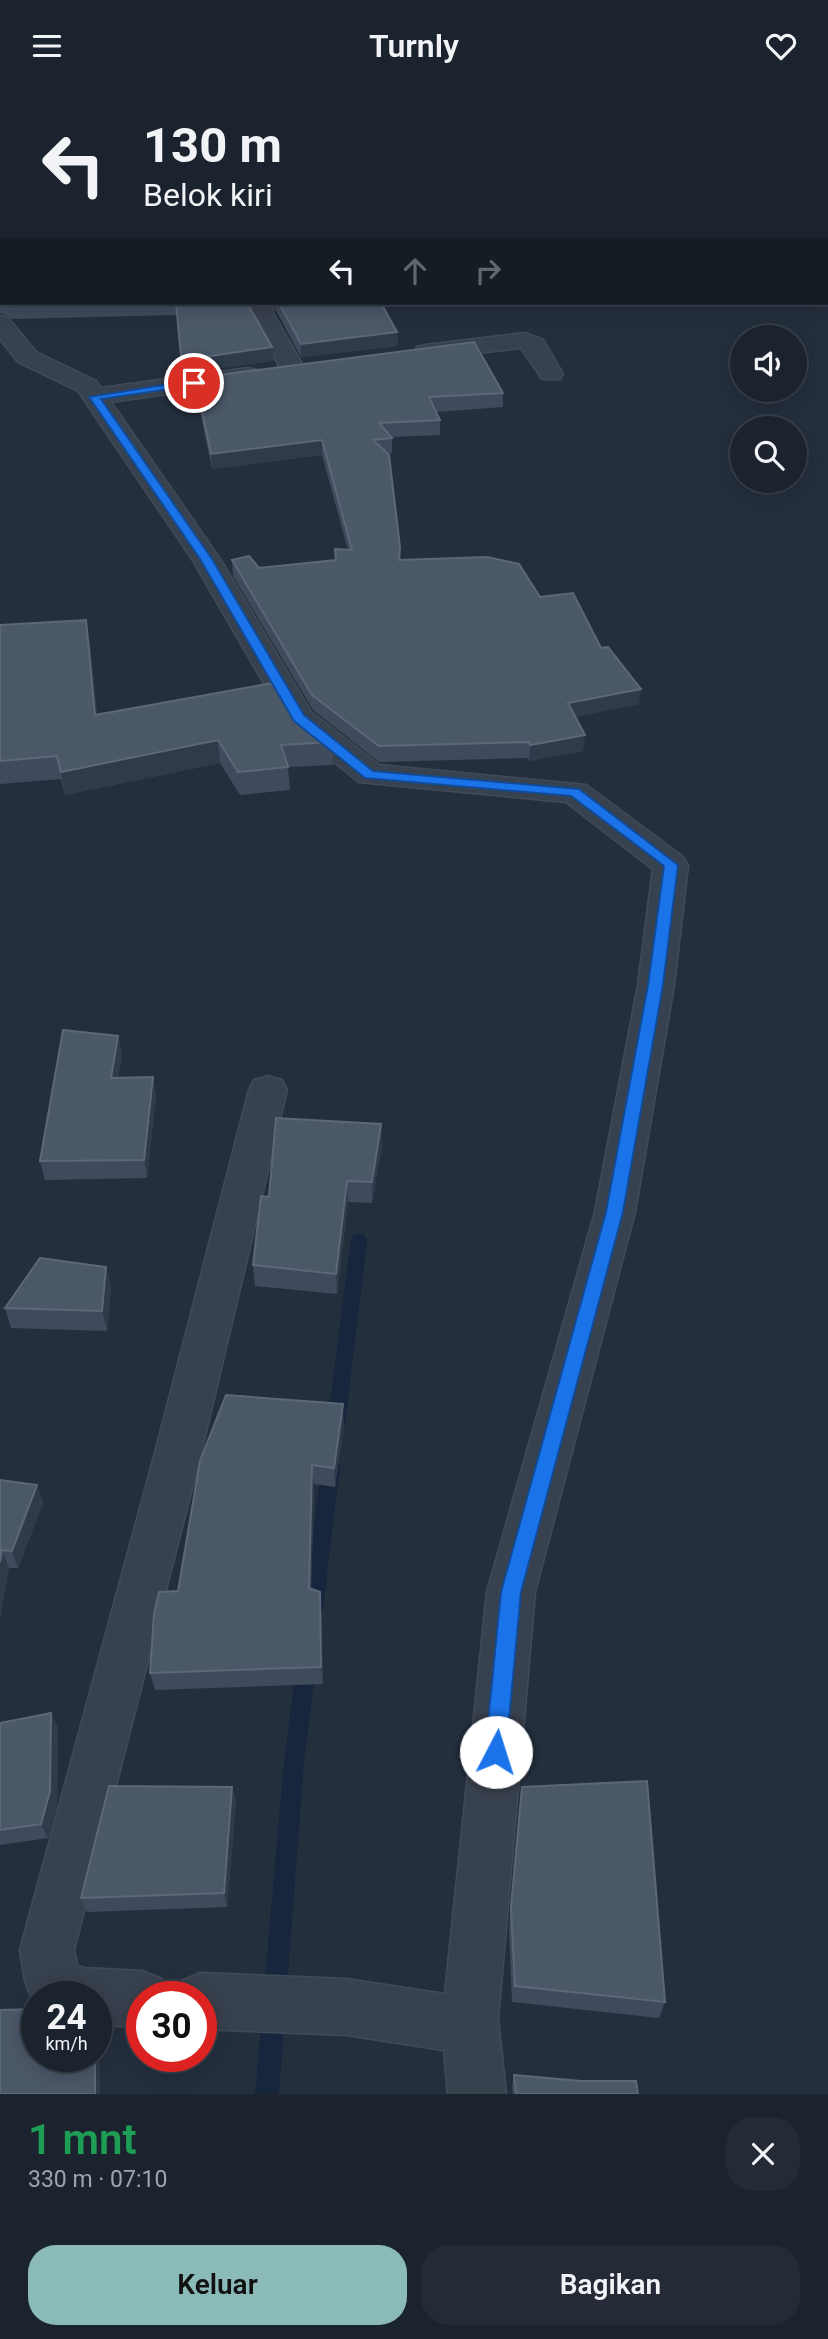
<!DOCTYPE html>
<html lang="id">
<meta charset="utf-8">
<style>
body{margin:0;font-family:Roboto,sans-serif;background:#242b36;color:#f1f3f6;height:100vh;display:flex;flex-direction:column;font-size:26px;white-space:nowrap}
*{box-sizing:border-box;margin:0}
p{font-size:23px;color:#a0a4aa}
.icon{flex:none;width:38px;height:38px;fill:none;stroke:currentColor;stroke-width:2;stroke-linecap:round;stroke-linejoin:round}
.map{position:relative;height:2003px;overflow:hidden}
.details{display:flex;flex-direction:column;background:#1b232e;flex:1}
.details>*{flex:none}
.hud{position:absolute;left:0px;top:0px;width:830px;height:214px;box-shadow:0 4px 18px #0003,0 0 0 2px #39404a;background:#1b232e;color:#f1f3f6;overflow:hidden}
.controls{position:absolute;left:730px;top:234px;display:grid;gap:14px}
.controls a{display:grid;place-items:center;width:77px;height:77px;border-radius:50%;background:#1b232e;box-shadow:0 4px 18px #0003,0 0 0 2px #39404a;font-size:35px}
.speed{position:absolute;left:21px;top:1890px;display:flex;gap:14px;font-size:35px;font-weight:700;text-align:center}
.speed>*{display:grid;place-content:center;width:91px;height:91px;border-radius:50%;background:#1b232e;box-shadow:0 4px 18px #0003,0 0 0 2px #39404a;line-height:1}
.speed small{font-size:18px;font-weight:400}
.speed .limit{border:10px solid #d22;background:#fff;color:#111}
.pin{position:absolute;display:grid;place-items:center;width:60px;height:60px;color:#fff;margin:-30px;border:4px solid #fff;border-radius:50%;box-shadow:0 2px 7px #0007}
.me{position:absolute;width:77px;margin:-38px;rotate:5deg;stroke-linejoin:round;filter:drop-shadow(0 0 5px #0008)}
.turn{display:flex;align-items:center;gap:24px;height:147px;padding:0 28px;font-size:32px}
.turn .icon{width:91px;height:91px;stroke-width:2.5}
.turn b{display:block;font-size:49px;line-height:60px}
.lanes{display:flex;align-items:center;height:66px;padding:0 28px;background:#0003;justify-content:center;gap:35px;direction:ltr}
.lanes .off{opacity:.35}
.round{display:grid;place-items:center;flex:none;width:74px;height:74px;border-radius:28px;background:#242b36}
.head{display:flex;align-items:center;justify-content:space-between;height:119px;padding:0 28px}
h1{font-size:42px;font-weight:600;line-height:52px;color:#1e9e55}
.button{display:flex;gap:14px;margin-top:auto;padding:14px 28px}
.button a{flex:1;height:80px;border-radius:28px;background:#8bbbb9;color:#111;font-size:28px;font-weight:600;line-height:80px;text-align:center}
.button a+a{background:#242b36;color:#f1f3f6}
header{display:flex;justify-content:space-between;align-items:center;height:91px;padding:0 28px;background:#1b232e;font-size:32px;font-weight:600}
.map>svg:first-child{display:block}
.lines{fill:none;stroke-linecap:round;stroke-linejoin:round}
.stream{fill:#17263c;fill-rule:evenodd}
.street-casing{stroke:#414a57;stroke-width:3}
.street{fill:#38414e;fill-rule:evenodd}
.wall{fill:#3f4b5c}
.shaded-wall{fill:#2f3b4b}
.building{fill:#4b5868;stroke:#5c6777;stroke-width:2}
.route{fill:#1a73e8;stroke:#114b97;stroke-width:2}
</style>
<header><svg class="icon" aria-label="menu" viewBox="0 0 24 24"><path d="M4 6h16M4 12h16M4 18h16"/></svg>Turnly<svg class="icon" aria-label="heart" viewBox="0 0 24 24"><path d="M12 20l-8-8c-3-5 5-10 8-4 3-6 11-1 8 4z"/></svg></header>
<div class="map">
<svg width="828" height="2003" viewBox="0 0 828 2003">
<rect width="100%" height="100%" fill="#242f3e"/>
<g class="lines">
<g class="stream">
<polygon points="359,1142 365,1144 367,1149 345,1334 342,1340 336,1342 330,1340 327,1334 351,1149 353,1144"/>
<polygon points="331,1366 338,1368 340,1374 323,1518 320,1525 313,1527 306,1525 303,1518 322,1374 324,1368"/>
<polygon points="306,1565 313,1568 316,1575 304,1670 279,2003 255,2003 284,1670 296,1575 299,1568"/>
</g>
<g class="street-casing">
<g id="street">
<polygon points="247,212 271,212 274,224 305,278 302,283 284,283 250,224"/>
<polygon points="0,225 8,227 36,261 96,290 101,297 248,277 257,279 260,284 257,289 248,291 111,311 220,468 311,621 379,674 586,694 683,766 688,774 674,894 635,1121 535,1501 498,1928 506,2003 448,2003 444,1959 346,1944 201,1938 201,1906 175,1906 181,1890 201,1882 346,1888 445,1903 487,1501 595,1121 638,894 653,778 566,711 359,691 288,634 192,468 78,300 18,271 0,248"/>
<polygon points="525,242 543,249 563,283 560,288 542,288 521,257 426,268 417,266 414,261 417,256 426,254"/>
<path d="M268 985 282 989 287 999 201 1362 74 1859 77 1874 83 1877 142 1880 162 1888 169 1906H142V1936L96 1934V1906H37V1913C24 1900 23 1877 20 1859L155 1362 249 999 254 989Z"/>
</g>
</g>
<use href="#street" class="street"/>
</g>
<g class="wall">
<polygon points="2,143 2,212 247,212 273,270 192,281 191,278 182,279 177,224 12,228 1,222 0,224"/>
<polygon points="272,212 381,212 397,241 398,255 301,266"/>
<polygon points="195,287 503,302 503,316 436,321 440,329 440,344 391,346 392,347 392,362 387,363 401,469 540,506 601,557 639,613 575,626 583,660 529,670 528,667 379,671 313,619 233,485 232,469 259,477 336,469 348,459 322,364 212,378 196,301"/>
<polygon points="0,534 90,551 97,624 285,613 332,651 333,674 288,676 290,699 240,704 220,672 65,704 61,688 0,693"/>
<polygon points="118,945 122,964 118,987 153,986 156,1005 147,1087 45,1089 40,1070"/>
<polygon points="381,1033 382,1054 372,1112 348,1111 337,1203 255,1195 253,1174 269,1106"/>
<polygon points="106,1176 111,1196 107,1240 11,1237 5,1217"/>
<polygon points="344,1332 335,1396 314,1393 311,1498 320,1501 321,1519 323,1593 155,1599 150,1582 178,1500"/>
<polygon points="0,1389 37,1394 43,1412 18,1477 9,1477 0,1527"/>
<polygon points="51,1622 58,1638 57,1715 48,1747 0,1754 0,1632"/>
<polygon points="232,1696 236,1711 227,1816 87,1821 81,1807"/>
<polygon points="522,1696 665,1911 659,1927 512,1911 509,1834"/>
<polygon points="514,1984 638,2003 513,2003 512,1995"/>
</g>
<g class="shaded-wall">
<polygon points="397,241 398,255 301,266 301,253"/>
<polygon points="272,256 273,270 192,281 190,268"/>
<polygon points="322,349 322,364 212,378 211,363"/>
<polygon points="86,529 90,551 99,647 95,624"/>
<polygon points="641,598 639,613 566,628 568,612"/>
<polygon points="585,644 583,660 529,670 530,654"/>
<polygon points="218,649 220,672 65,704 61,681"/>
<polygon points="118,945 122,964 115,1006 111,987"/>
<polygon points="153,986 156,1005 147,1087 144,1069"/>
<polygon points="381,1033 382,1054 372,1112 372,1091"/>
<polygon points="347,1090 348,1111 337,1203 336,1183"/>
<polygon points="106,1176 111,1196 107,1240 102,1220"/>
<polygon points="343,1313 344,1332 335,1396 334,1377"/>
<polygon points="312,1374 314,1393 311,1515 309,1497"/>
<polygon points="37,1394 43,1412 18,1477 12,1460"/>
<polygon points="2,1459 9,1477 0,1527 0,1471"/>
<polygon points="320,1501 321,1519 323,1593 321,1576"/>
<polygon points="51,1622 58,1638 57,1715 48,1747 41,1733"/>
<polygon points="232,1696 236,1711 227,1816 224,1802"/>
<polygon points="96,1930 100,1937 100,2003 95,2003"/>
</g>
<g class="building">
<polygon points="0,0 548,0 549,2 2,2 2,139 0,128"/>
<polygon points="2,143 2,211 0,210 0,144"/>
<polygon points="4,212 140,212 10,214"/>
<polygon points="176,212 247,212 272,256 190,268 190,264 181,265"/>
<polygon points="279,212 381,212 397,241 301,253"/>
<polygon points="474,251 503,302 429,306 440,329 379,332 392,347 373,349 389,364 400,456 399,469 487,466 519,473 540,506 573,502 601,557 608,556 641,598 568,612 585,644 530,654 529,651 379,655 312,604 232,469 249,465 259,477 336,469 335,458 352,459 322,349 211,363 195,287"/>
<polygon points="86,529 95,624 272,592 285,613 332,651 281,654 288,676 238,681 218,649 61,681 57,665 0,670 0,534"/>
<polygon points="63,939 118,945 111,987 153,986 144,1069 40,1070"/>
<polygon points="276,1027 381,1033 372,1091 347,1090 336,1183 253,1174 261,1105 269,1106"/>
<polygon points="40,1167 106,1176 102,1220 5,1217"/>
<polygon points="226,1304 343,1313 334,1377 312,1374 309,1497 320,1501 321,1576 150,1582 154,1523 159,1501 178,1500 200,1370"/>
<polygon points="0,1389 37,1394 12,1460 2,1459 0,1471"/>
<polygon points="51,1622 50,1700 41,1733 0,1739 0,1632"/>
<polygon points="647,1690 665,1911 515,1895 511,1816 522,1696"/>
<polygon points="109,1695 232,1696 224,1802 81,1807"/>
<polygon points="37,1918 37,1965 95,1965 95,2003 0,2003 0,1919"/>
<polygon points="514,1984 581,1990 636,1990 638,2003 516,2003"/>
</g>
<polygon class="route" points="194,289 199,292 197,294 101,308 212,468 304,624 373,680 579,698 678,774 663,894 623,1121 521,1501 506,1661 503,1668 496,1672 488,1668 485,1661 501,1501 606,1121 648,894 664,775 571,705 365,687 294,630 200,468 89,306"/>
</svg>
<div class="controls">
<a><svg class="icon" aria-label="sound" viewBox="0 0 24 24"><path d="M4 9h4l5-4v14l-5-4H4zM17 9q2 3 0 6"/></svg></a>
<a><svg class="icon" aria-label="search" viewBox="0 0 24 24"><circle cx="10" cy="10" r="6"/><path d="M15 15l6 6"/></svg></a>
</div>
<div class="speed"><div>24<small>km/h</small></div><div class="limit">30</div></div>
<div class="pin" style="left:194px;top:292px;background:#d93025"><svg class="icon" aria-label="arrive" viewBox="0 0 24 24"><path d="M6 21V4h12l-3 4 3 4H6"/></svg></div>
<svg class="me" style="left:496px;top:1661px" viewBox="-20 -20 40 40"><circle r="19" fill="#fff"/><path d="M0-13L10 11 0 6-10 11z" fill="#1a73e8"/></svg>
<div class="hud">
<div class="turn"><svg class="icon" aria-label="left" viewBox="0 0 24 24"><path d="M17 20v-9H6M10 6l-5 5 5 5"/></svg><div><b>130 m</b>Belok kiri</div></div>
<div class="lanes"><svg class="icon" aria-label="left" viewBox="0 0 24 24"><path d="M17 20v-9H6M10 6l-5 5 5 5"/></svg><svg class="icon off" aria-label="ahead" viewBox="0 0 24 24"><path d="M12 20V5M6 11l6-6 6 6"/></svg><svg class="icon off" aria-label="right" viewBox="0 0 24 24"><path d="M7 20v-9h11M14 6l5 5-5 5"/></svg></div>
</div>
</div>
<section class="details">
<div class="head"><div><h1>1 mnt</h1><p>330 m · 07:10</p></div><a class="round"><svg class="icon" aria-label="close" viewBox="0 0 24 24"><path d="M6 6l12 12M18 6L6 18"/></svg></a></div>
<div class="button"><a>Keluar</a><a>Bagikan</a></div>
</section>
